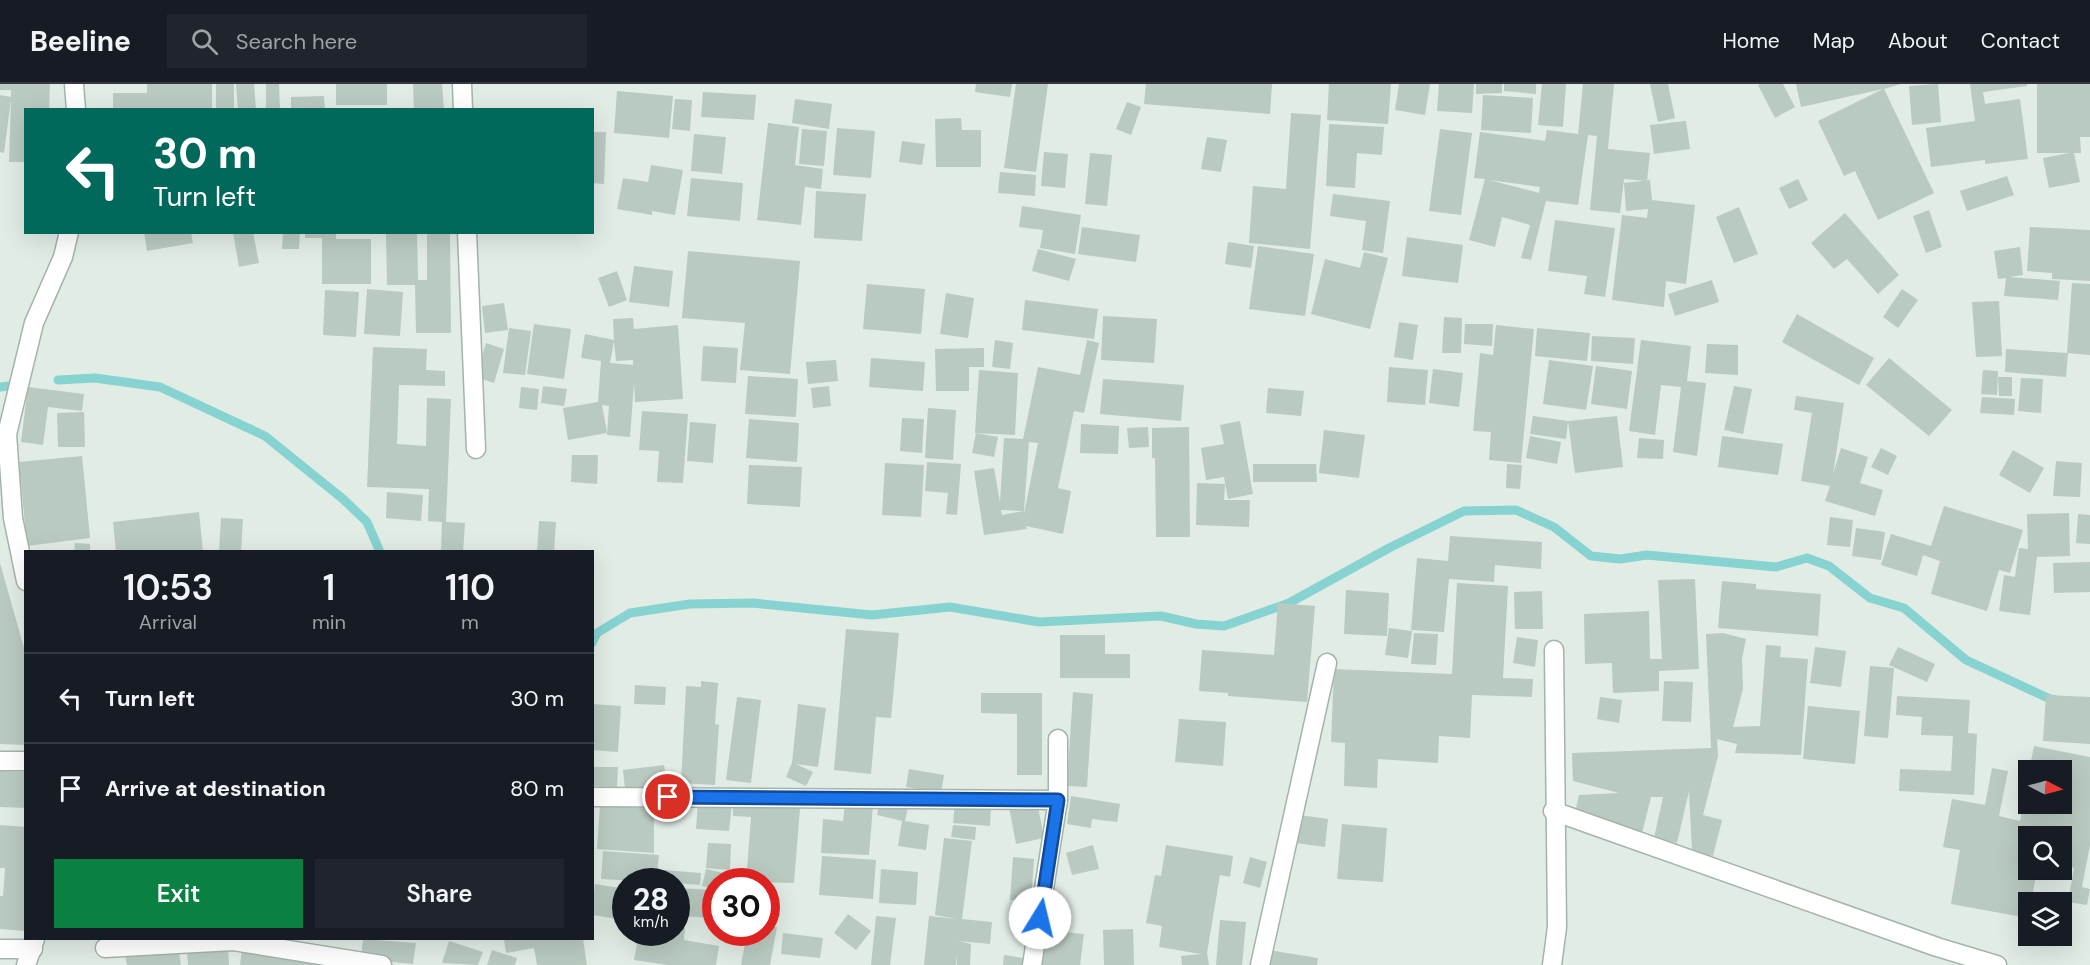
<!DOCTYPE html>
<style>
body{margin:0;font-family:"DM Sans",sans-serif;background:#20242c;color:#f1f3f6;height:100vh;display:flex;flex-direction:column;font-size:22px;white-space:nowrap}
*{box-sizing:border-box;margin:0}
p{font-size:20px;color:#9ea1a6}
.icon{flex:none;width:33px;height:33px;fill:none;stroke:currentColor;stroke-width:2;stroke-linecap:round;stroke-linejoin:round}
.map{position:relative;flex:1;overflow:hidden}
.panel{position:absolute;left:24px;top:466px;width:570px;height:390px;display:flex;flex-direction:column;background:#171b24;border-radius:0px;box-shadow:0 6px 24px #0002}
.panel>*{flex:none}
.top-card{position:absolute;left:24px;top:24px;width:570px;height:126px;border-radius:0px;box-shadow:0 6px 24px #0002;background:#00695c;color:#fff;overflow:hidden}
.needle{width:39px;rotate:96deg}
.buttons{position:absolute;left:2018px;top:676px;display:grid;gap:12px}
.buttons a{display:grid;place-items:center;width:54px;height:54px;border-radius:0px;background:#171b24;box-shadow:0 6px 24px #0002;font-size:30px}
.speed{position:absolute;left:612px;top:784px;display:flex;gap:12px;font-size:30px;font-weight:700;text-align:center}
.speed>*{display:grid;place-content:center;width:78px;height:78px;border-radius:50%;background:#171b24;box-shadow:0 6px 24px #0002;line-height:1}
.speed small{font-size:15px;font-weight:400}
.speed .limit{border:9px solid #d22;background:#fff;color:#111}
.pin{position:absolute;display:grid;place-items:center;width:51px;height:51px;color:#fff;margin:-26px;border:3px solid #fff;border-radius:50%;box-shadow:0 2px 6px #0007}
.me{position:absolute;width:66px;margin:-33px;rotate:9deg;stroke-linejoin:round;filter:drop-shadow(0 0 4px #0008)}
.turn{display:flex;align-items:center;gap:21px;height:126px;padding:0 30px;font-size:27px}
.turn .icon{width:78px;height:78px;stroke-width:2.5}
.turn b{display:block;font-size:42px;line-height:51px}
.eta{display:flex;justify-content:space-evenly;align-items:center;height:102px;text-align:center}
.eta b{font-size:36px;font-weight:600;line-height:42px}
.cta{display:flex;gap:12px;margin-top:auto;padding:12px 30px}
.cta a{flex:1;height:69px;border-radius:0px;background:#0b8043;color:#fff;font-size:24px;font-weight:600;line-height:69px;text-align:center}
.cta a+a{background:#20242c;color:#f1f3f6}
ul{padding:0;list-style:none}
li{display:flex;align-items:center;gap:18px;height:90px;padding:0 30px;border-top:2px solid #363941}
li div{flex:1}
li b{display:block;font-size:22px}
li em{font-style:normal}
header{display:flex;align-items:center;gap:36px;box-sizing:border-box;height:84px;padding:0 30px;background:#171b24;border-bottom:2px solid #363941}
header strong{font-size:28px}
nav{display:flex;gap:33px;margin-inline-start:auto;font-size:21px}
.search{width:420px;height:54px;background:#20242c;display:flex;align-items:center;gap:15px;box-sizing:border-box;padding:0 21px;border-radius:0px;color:#9ea1a6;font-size:22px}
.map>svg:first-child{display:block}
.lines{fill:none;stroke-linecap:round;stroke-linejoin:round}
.stream{stroke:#86d3d2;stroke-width:9}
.building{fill:#b9cac0;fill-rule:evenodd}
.minor-casing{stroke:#a3b4ab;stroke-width:21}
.minor{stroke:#fff;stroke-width:18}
.route-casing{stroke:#114b97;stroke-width:15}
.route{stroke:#1a73e8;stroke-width:10}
</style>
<header>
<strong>Beeline</strong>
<div class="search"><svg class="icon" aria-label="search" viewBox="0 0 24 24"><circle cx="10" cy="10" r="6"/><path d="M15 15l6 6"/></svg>Search here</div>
<nav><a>Home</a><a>Map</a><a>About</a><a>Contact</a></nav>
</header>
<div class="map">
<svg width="2090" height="881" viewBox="0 0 2090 881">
<rect width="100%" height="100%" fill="#e1ece5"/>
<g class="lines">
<g class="stream">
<polyline points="58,296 95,294 160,303 265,352 343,415 367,438 380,468"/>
<polyline points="0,303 17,301"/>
<polyline points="592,559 597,549 630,529 690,520 753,519 872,531 950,523 1039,538 1161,532 1196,540 1224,542 1289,519 1389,464 1464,427 1516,426 1554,443 1591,472 1620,475 1647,471 1776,483 1807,474 1829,482 1870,514 1904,524 1966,576 2050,615 2056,616"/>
</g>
</g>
<g class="building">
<polygon points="0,0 50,0 49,26 26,26 26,78 9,78 11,15 4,69 0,68 0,11 11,13 11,6 0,6"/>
<polygon points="147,0 212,0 212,26 113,26 113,9 147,9"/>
<rect x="216" y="0" width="18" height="26"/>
<polygon points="236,0 254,0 256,26 238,26"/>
<polygon points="266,0 279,0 280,26 266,26"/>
<rect x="336" y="0" width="51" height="21"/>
<polygon points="413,0 442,0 444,26 414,26"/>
<polygon points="976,0 1012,0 1010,13 975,8"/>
<polygon points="1016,0 1048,0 1036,88 1004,84"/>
<polygon points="1146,0 1272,0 1270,30 1144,20"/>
<polygon points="1329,0 1391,0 1388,40 1327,36"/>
<polygon points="1399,0 1430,0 1425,31 1395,26"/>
<polygon points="1439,0 1474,0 1472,29 1437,27"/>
<polygon points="1476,0 1502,0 1502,9 1476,10"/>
<polygon points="1504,0 1536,0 1536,10 1504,7"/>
<polygon points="1542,0 1566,0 1563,43 1538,41"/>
<path d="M1583 0H1614L1608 65 1650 69 1647 97 1624 95 1620 129 1590 126 1597 52 1588 51 1578 121 1546 117 1531 176 1521 174 1530 141 1502 133 1495 163 1469 156 1485 95 1474 94 1480 48 1545 57 1547 46 1578 50ZM1489 96 1540 103 1539 109Z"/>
<polygon points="1650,0 1668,0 1675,34 1658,38"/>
<polygon points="1760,0 1783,0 1795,23 1775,34 1758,1"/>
<polygon points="1796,0 1901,0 1884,5 1934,109 1878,136 1855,87 1844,92 1818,37 1883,5 1801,23"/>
<polygon points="1938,0 1941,38 1912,41 1909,2"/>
<polygon points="1970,0 2027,0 2027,2 1983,8 1985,20 2020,15 2028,75 1985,80 1985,76 1931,83 1926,44 1975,37"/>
<polygon points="2037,0 2090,0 2090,53 2080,53 2081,69 2074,69 2080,98 2049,104 2043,74 2070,69 2037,69"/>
<polygon points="617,7 673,12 669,54 614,49"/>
<polygon points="703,8 756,11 754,36 701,33"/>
<polygon points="1483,11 1533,14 1531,49 1481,46"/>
<polygon points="324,12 325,26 291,26 291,13"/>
<polygon points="675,15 692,16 690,47 672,45"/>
<polygon points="795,15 832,20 829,45 792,39"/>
<polygon points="1127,18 1141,23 1131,51 1116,45"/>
<polygon points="1291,29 1321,31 1310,165 1249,159 1253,102 1286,105"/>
<polygon points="961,34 962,46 981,46 981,83 936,83 935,35"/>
<polygon points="1686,37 1690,65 1654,70 1650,41"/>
<polygon points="768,39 799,43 795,81 823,85 821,105 805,103 801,141 757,136"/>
<polygon points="1329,40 1384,43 1382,71 1357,69 1355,104 1326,102"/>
<polygon points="837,44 875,47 871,94 833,91"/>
<polygon points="802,45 827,47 824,82 799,80"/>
<polygon points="1440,45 1472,49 1461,131 1429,127"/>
<polygon points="592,48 606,48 604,100 592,99"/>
<polygon points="694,50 726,53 722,90 691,87"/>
<polygon points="1207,53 1227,56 1221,88 1201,85"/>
<polygon points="902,57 925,60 922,81 899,78"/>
<polygon points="1044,68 1068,70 1065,104 1041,102"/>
<polygon points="1090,69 1112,71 1107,122 1085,120"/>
<polygon points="651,81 683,86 675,131 652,127 652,131 617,125 623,94 648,98"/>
<polygon points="1000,88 1036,91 1035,112 998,109"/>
<polygon points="2007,92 2014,111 1967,127 1960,107"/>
<polygon points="691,94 743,99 740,137 687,132"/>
<polygon points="1798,95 1808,116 1789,125 1779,104"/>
<polygon points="1650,96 1652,116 1695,121 1686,200 1666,197 1664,223 1612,216 1622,131 1647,134 1648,125 1626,127 1624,99"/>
<polygon points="816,107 866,110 862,157 814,154"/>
<polygon points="1333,110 1390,117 1383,169 1362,166 1366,137 1330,132"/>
<polygon points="1022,122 1081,131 1075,170 1040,164 1043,146 1019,143"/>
<polygon points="1739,123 1758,170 1734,179 1716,133"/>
<polygon points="1929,126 1942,163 1926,169 1913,132"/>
<polygon points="1845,129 1899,191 1878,210 1847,175 1834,185 1811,159"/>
<polygon points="1555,136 1615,144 1605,213 1584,210 1587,192 1548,187"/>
<polygon points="1082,143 1140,151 1136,178 1078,170"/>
<polygon points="2030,143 2090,146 2090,197 2052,195 2052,189 2027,187"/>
<polygon points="144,148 191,148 193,159 147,167"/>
<polygon points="233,148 253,148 259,179 239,183"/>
<polygon points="283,148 300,148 299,165 282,165"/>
<polygon points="305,148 336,148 336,155 371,155 371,200 322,200 322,154 305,154"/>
<polygon points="386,148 417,148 418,196 427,196 427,148 450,148 451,249 416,249 415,201 387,201"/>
<polygon points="1407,153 1463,161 1458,199 1402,192"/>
<polygon points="1228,158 1254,162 1251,184 1225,180"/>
<polygon points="1258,162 1314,170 1305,232 1249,225"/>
<polygon points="2020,163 2023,191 2009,193 2060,197 2058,216 2004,212 2006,194 1998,195 1994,167"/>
<polygon points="1038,165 1076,175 1069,197 1032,187"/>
<polygon points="688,167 800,177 790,290 740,286 745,239 682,234"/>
<polygon points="1364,168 1388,174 1370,245 1311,230 1325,175 1360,184"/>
<polygon points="634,182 673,187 669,223 629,218"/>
<polygon points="617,187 627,216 609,223 598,194"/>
<polygon points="1712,196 1719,218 1675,232 1668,210"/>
<polygon points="2072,199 2090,200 2090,271 2067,269"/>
<polygon points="867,200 925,205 921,250 863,245"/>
<polygon points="367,205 403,208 400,252 364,250"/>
<polygon points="1902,205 1918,216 1898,244 1883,233"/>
<polygon points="325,206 359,208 356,253 323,251"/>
<polygon points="946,209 974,214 968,254 940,250"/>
<polygon points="1025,216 1098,225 1094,255 1022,246"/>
<polygon points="1999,217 2002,272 1976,273 1972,218"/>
<polygon points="504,219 508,246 485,249 482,222"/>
<polygon points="1797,230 1874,274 1859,301 1782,258"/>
<polygon points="1103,232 1157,235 1154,279 1101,276"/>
<polygon points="1444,233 1462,234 1461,269 1442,269"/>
<path d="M633 234 634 245 678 241 683 315 635 318 634 299 630 353 607 351 609 322 602 321 607 349 568 356 563 324 598 318 601 277 581 274 585 250 614 256 613 235ZM614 257 616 277 633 276V281L610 279Z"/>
<polygon points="1399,238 1418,241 1413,276 1394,273"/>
<polygon points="534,240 571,245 564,295 527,290"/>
<polygon points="1465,240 1493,240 1492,262 1464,260"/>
<polygon points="1496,241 1534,245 1521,379 1489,376 1491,348 1473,347 1480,269 1493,271"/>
<polygon points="509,244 531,247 525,291 503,289"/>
<polygon points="1537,244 1590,249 1587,277 1535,272"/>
<polygon points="1592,252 1635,254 1633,280 1591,277"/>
<polygon points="995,256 1013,259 1010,285 992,283"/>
<path d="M1087 256 1099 259 1084 329 1074 327 1058 404 1071 407 1063 450 1026 442 1027 445 984 451 974 387 994 384 1000 418 1004 354 1023 355 1038 283 1080 291ZM1029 358 1038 359 1024 430V427L1002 431 1001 426 1024 427Z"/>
<polygon points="1641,256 1691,262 1687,297 1706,299 1697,372 1673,368 1681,303 1661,301 1655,351 1629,347"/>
<polygon points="486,259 504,265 494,299 476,293"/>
<polygon points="1707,260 1738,261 1738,291 1705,289"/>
<polygon points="703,262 738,264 736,299 701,297"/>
<polygon points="373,263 427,265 426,286 445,287 445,302 399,301 397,360 426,362 427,314 451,315 446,438 465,439 463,468 441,468 442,438 428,437 429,405 367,403"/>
<polygon points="984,264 984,283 969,283 969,307 936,307 935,265"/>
<polygon points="2006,265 2068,269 2066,293 2005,288"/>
<polygon points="871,274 925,278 923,307 869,303"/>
<polygon points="1889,274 1952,326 1929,352 1866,301"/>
<polygon points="836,276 838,297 808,300 806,278"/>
<polygon points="1549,276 1593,282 1586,326 1543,320"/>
<polygon points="1596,282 1632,287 1627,325 1591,320"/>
<polygon points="1389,283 1428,286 1425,321 1387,318"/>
<polygon points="1433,285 1463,289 1459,323 1429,319"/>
<polygon points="979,286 1018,289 1015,351 975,349"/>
<polygon points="1983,286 1998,287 1997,311 1981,310"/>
<polygon points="748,292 798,295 796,333 745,330"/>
<polygon points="1998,293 2012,293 2012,312 1999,312"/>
<polygon points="2021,294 2043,295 2041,329 2018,327"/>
<polygon points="1103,295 1184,301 1181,337 1100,330"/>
<polygon points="543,302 567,305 564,322 541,319"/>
<polygon points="829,302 831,322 813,324 811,304"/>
<polygon points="1734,302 1752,305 1743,350 1724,346"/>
<polygon points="28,303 84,310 82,327 48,323 43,361 21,358"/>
<polygon points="521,303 539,305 537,326 519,324"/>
<polygon points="1268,304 1304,307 1301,332 1266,329"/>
<polygon points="1796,312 1844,319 1833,390 1841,364 1868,373 1860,399 1883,406 1875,432 1825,417 1830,402 1801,397 1812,329 1794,326"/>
<polygon points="1982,313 2015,315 2014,331 1980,329"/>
<polygon points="928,324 956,326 953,376 925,374"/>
<polygon points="642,327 688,330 683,399 657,398 659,367 639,366"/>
<polygon points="84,328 85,363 58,363 57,329"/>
<polygon points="1533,332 1568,337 1566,355 1530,350"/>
<polygon points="1617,332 1623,383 1575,389 1568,337"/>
<polygon points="902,334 924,335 922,369 900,367"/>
<polygon points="749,335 799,339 797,378 746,374"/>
<polygon points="1240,337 1253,410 1228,415 1224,393 1206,396 1201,364 1224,360 1220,341"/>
<polygon points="690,338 716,340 713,379 687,377"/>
<polygon points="1081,340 1119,342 1118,370 1080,369"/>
<polygon points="1148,343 1149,363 1129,364 1127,344"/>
<polygon points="1189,343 1190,453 1156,453 1155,374 1152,374 1152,344"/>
<polygon points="1324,346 1365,351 1359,394 1319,389"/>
<polygon points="976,349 998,353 994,373 972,369"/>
<polygon points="1530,352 1561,358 1557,380 1526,374"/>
<polygon points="1722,352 1783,360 1778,391 1718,383"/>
<polygon points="1639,354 1664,356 1663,375 1637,374"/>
<polygon points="1881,364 1897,372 1888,391 1871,383"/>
<polygon points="2013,366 2044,384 2030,409 1999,391"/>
<polygon points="572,371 598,371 597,400 571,398"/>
<polygon points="82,372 90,454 27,462 19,378"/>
<polygon points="2056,377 2082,379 2080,413 2053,412"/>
<polygon points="927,378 961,380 957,431 946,430 948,409 925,407"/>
<polygon points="885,379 924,381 921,433 882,431"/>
<polygon points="1253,380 1316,380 1317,398 1253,398"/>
<polygon points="1507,380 1522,381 1520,405 1506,404"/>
<polygon points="749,381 802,383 800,423 747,420"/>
<polygon points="1197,399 1225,400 1224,416 1250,416 1249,443 1196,441"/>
<polygon points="387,408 423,411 421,437 386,434"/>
<polygon points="1944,422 2023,446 2010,489 1999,486 1987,527 1931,510 1940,477 1923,471 1917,492 1881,481 1891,450 1931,462"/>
<polygon points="199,428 203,468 116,468 113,438"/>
<polygon points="2069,429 2070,472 2037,473 2030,531 1999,527 2004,491 2015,493 2019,464 2028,465 2027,430"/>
<polygon points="2078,430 2090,431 2090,460 2076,459"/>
<polygon points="1830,433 1853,436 1850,463 1827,461"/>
<polygon points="221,434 243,435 241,468 219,468"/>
<polygon points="539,437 556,438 554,468 537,468"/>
<polygon points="1856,444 1885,448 1881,476 1852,472"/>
<polygon points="1450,452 1542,458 1541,485 1495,481 1494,498 1449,495 1444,548 1411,546 1417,474 1448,477"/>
<polygon points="75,459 90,460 90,468 74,468"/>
<polygon points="2090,478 2090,508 2054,509 2053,479"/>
<polygon points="0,479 26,571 26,661 0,660"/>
<polygon points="1695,495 1699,585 1659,587 1659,607 1613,609 1612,579 1585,580 1584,530 1649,527 1650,575 1662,575 1658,496"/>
<polygon points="1722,497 1756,500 1756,505 1821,510 1818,552 1718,544"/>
<polygon points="1457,499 1508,502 1503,594 1533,595 1532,613 1472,611 1470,654 1439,652 1438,679 1378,675 1377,704 1344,702 1345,659 1331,658 1334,585 1452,590"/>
<polygon points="1346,506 1389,509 1387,552 1344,550"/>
<polygon points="1542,507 1543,545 1515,545 1514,508"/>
<polygon points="1278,519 1315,522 1307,618 1228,612 1228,609 1199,607 1202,566 1274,571"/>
<polygon points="1389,544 1412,547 1408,574 1385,571"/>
<polygon points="846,545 899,549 891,634 876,633 871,690 834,686"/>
<polygon points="1414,549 1438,550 1436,581 1411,580"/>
<polygon points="1723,549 1746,555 1742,575 1743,605 1733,643 1760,642 1766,561 1781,562 1780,573 1808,575 1801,671 1735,669 1737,660 1717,655 1718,672 1703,731 1722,736 1713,772 1692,767 1689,707 1677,759 1654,754 1663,713 1651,713 1642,749 1574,733 1579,711 1619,709 1573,697 1572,669 1711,664 1706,550"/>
<polygon points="1060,551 1105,551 1105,570 1130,570 1130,594 1060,594"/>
<polygon points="1517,553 1538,556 1535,583 1513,579"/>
<polygon points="1815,563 1846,567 1841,603 1810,599"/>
<polygon points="1898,563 1935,580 1927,598 1889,581"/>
<polygon points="1870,582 1894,584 1888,654 1864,652"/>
<polygon points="701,597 718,599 715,640 719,641 715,701 681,699 686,602 701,603"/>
<polygon points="1664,597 1693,598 1691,638 1662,637"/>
<polygon points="635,601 666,603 665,621 634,620"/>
<polygon points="1073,608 1093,610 1087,703 1067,702"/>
<polygon points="981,609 1042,609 1042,691 1017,691 1017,630 981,629"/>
<polygon points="2046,611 2090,613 2090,660 2043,657"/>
<polygon points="1897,612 1970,616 1968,649 1977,650 1974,711 1899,707 1900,685 1951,687 1953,652 1921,651 1922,633 1896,631"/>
<polygon points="737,613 761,616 751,699 726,696"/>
<polygon points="1600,613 1622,616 1619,639 1597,635"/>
<polygon points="592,620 621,622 618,668 592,666"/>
<polygon points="798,620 826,624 818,683 796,680 813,688 806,702 786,693 792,679"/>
<polygon points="1808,622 1860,627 1855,680 1803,675"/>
<polygon points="1179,635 1226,638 1223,682 1175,678"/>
<polygon points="2034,662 2090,673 2090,761 2082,803 2090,805 2087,821 2068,818 2074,784 2061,781 2061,753 2028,753 2028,786 2037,786 2031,819 2028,819 2028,834 1951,820 1960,766 1943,763 1952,715 1985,721 1992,684 2008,687 1999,732 2020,737 2027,699 2028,720 2061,720 2061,687 2029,687"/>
<polygon points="664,681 667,701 625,705 623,686"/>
<polygon points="592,683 618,683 617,703 592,702"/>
<polygon points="909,685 944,691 941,709 906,703"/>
<polygon points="0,687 26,688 26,724 0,723"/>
<polygon points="881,712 909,718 905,737 929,741 926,766 898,762 902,737 877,731"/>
<polygon points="1071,712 1120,720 1117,738 1092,735 1091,744 1067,740"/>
<polygon points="698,717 732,720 729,747 696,745"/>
<polygon points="1037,717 1044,754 1016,760 1009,723"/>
<polygon points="955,718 991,721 990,742 953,739"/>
<polygon points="733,719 800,724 794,799 746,798 751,733 733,732"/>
<polygon points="845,720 873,721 869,771 821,769 823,735 843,737"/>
<polygon points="600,721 654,725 654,769 597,765"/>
<polygon points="1300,731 1328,735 1325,763 1296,759"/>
<polygon points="1342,740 1387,744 1383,798 1337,795"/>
<polygon points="0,741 26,743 26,847 0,845 0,812 3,812 5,784 0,784"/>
<polygon points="953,741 976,743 975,756 951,753"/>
<polygon points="944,754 972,757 962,835 992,838 990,860 958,857 971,860 970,881 957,881 957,870 956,881 924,881 929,832 957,835 935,831"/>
<polygon points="708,759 731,760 730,786 706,784"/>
<polygon points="1093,761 1099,785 1072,791 1066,769"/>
<polygon points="1166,761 1233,772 1230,793 1220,791 1207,869 1209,881 1182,881 1181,872 1201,870 1159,863 1162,842 1146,839 1155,791 1161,792"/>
<polygon points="603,767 659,771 656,798 601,795"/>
<polygon points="822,772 876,776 873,815 819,811"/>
<polygon points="1013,773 1034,775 1031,817 1010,816"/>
<polygon points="1250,773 1267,778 1260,804 1243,799"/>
<polygon points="706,785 733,791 731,798 716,798 716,805 702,802"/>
<polygon points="881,785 918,788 916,821 879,819"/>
<polygon points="663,786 701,789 700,801 663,798"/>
<polygon points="595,800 626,805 624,836 592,831"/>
<polygon points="676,804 716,806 716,834 676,832"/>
<polygon points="848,830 871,847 856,866 834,849"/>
<polygon points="876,832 896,834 890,881 871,881"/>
<polygon points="1220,836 1246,838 1242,881 1216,881"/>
<polygon points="766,840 777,843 770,881 741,881 747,849 766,849"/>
<polygon points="676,843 685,844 684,856 719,862 716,881 668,881 634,876 639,849 676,849"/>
<polygon points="1133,845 1134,881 1104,881 1103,846"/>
<polygon points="1045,846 1084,850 1080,881 1041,881"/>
<polygon points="725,849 747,849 745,857 725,851"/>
<polygon points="783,849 823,854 820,874 781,870"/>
<polygon points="363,855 416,859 413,880 361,875"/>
<polygon points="504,855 583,855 587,881 537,881 534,864 506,869"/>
<polygon points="177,857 181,881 127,881 124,866"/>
<polygon points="449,857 483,868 478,881 442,879"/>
<polygon points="228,863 229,881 188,881 187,865"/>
<polygon points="242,864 336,881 240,881"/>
<polygon points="1263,865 1318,874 1317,881 1260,881"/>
<polygon points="492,866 517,874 515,881 487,881"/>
<polygon points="1004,871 1023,874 1022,881 1003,881"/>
</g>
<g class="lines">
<g class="minor-casing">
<g id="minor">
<polyline points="74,0 76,26"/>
<polyline points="462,0 463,26"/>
<polyline points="467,148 476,365"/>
<polyline points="26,497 13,434 7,350 34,239 63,173 69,148"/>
<polyline points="0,677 26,677"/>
<polyline points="592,713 1058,716"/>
<polyline points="1553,727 1937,863 1997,881"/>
<polyline points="105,864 233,857 382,881"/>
<polyline points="0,865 33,865"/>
<polyline points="26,881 35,855"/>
<polyline points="1032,881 1058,716 1058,655"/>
<polyline points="1260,881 1327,579"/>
<polyline points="1552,881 1557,843 1554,566"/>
</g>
</g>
<use href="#minor" class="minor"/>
</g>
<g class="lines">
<g class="route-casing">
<polyline id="route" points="668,713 1058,716 1040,834"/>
</g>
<use href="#route" class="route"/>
</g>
</svg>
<div class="buttons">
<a><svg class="needle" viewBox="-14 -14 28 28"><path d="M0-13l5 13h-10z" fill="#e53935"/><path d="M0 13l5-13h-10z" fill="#9ea1a6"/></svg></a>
<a><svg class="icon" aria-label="search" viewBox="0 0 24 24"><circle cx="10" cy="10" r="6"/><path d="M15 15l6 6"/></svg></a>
<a><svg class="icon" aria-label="layers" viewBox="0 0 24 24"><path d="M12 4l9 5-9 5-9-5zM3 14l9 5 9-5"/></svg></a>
</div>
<div class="speed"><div>28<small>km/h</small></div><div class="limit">30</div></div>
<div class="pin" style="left:668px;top:713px;background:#d93025"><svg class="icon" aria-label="arrive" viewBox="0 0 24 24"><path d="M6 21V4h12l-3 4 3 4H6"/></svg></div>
<svg class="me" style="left:1040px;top:834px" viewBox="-20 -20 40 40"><circle r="19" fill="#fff"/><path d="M0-13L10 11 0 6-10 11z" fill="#1a73e8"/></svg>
<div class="top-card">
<div class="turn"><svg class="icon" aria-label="left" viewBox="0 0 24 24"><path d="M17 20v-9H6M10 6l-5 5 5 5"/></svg><div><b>30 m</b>Turn left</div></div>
</div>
<section class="panel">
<div class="eta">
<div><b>10:53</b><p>Arrival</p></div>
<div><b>1</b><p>min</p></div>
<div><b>110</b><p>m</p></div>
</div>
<ul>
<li><svg class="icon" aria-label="left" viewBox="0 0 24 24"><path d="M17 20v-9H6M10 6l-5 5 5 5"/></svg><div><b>Turn left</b></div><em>30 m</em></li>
<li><svg class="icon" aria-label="arrive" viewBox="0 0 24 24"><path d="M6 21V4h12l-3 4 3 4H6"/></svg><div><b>Arrive at destination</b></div><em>80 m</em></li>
</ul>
<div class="cta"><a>Exit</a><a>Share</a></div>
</section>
</div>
